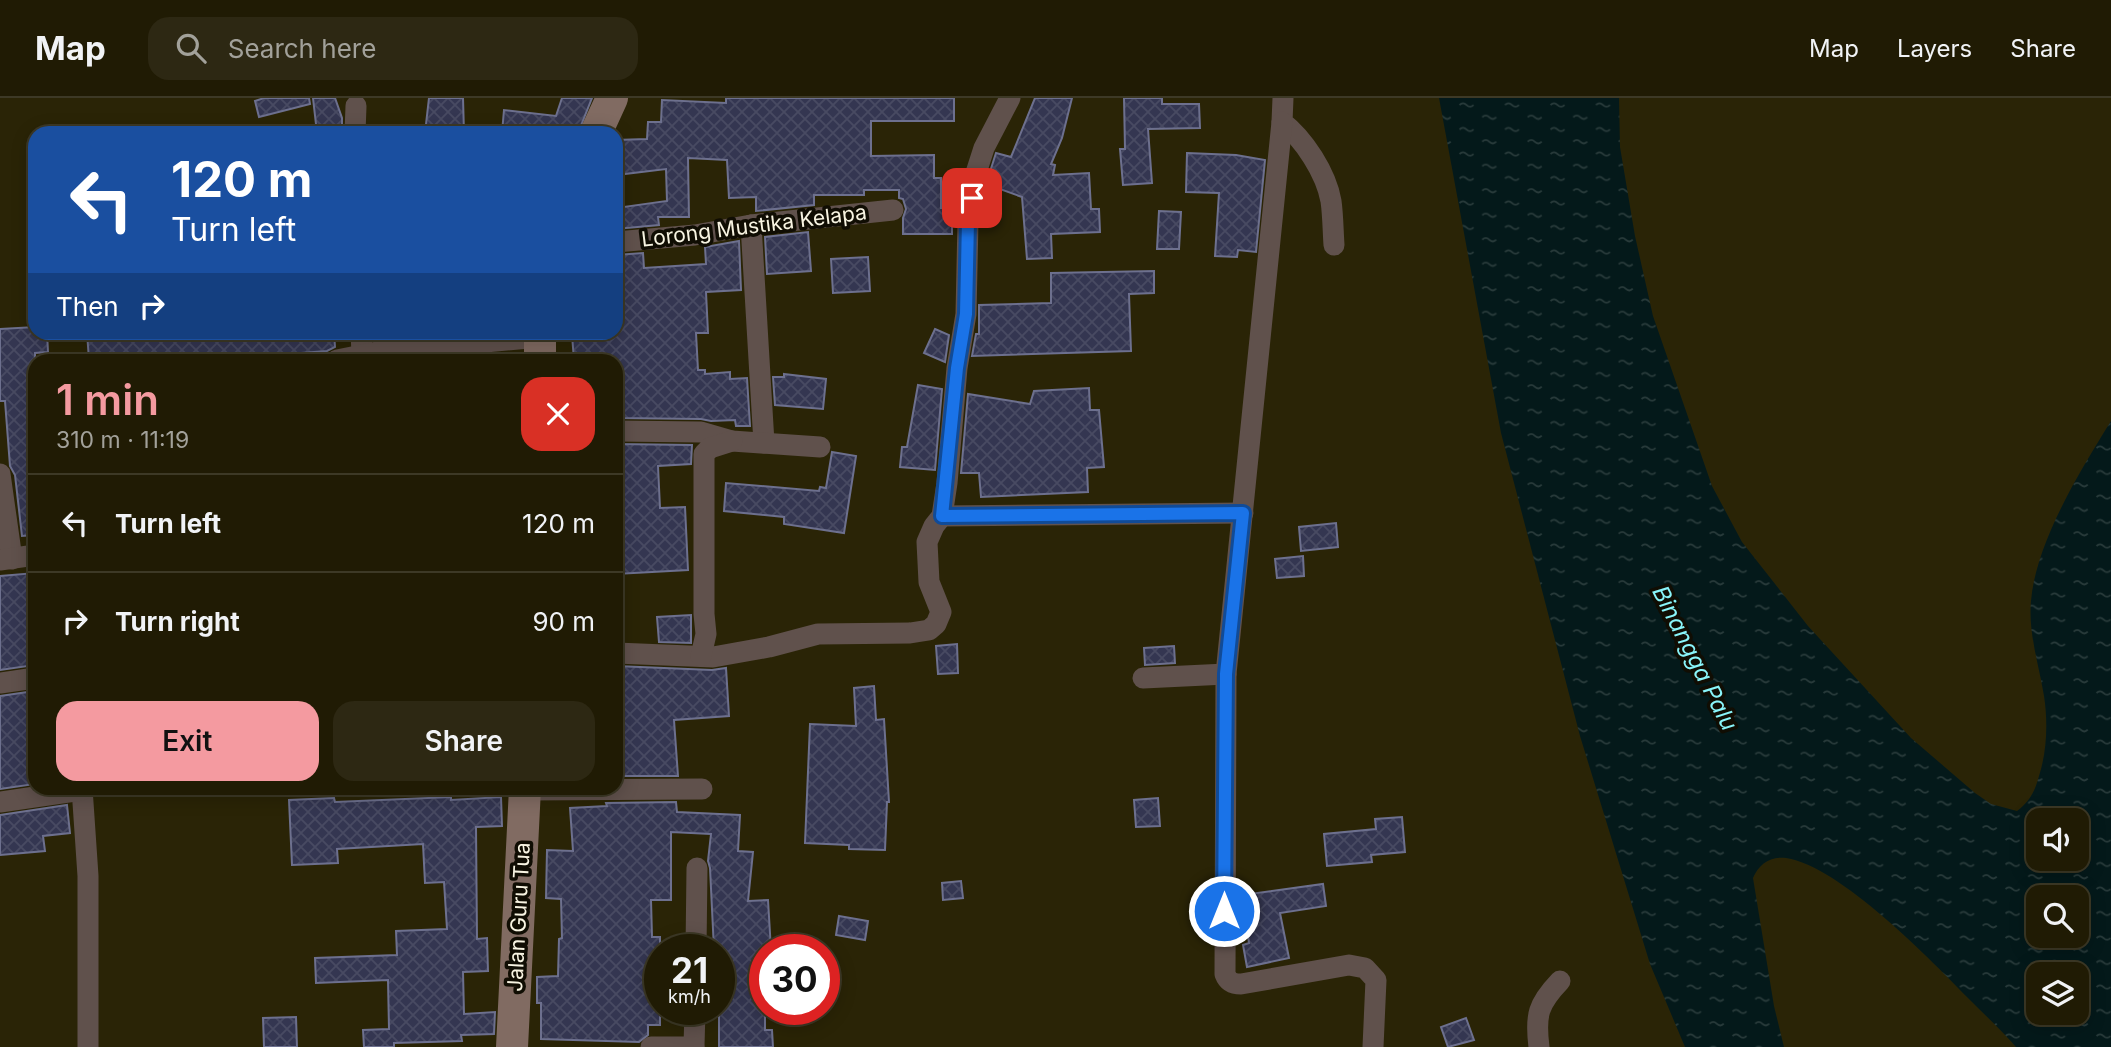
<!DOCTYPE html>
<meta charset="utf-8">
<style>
body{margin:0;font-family:Inter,sans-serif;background:#2d2813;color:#f1f3f6;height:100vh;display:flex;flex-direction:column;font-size:26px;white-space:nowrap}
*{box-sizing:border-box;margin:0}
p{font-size:23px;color:#a2a19a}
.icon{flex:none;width:38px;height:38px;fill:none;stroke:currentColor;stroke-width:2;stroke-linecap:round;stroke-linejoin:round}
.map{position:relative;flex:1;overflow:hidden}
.sheet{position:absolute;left:28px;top:256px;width:595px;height:441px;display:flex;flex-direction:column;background:#201b04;border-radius:21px;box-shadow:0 4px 18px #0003,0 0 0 2px #3d3926}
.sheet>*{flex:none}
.hud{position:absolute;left:28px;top:28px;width:595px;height:214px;border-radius:21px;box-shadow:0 4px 18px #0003,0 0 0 2px #3d3926;background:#1a4fa0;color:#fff;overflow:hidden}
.fabs{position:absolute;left:2026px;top:710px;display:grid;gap:14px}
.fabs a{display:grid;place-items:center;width:63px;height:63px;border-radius:14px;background:#201b04;box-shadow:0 4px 18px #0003,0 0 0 2px #3d3926;font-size:35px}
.speed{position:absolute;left:644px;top:836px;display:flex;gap:14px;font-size:35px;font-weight:700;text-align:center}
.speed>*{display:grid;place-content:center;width:91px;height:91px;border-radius:50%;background:#201b04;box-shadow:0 4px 18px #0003,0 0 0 2px #3d3926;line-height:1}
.speed small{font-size:18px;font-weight:400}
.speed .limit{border:10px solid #d22;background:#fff;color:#111}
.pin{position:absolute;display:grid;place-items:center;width:60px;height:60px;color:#fff;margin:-30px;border-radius:14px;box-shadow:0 4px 10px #0006}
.me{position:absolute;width:77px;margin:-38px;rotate:0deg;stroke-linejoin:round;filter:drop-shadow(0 0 5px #0008)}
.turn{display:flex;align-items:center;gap:24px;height:147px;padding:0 28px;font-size:32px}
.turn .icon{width:91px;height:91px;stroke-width:2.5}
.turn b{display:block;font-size:49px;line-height:60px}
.then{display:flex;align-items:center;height:66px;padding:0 28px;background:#0003;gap:14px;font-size:26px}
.round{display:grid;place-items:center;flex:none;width:74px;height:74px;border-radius:21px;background:#2d2813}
.overview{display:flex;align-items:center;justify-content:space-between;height:119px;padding:0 28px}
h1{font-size:42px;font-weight:600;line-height:52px;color:#f49aa0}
.cta{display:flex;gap:14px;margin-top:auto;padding:14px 28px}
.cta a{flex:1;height:80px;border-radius:21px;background:#f49aa0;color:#111;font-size:28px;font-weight:600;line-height:80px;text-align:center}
.cta a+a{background:#2d2813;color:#f1f3f6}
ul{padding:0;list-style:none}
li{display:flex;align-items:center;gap:21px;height:98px;padding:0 28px;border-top:2px solid #3d3926}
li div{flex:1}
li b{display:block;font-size:26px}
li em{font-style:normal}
header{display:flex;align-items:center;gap:42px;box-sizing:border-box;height:98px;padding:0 35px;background:#201b04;border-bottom:2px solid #3d3926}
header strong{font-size:33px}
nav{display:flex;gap:38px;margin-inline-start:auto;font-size:24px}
.search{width:490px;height:63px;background:#2d2813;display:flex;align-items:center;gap:18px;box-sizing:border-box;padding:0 24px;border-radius:21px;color:#a2a19a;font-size:26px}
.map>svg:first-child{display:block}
.water{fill:url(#water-ripples);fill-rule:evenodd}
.building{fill:url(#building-cross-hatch);stroke:#6d708e;stroke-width:2}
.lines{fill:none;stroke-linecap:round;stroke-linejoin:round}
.minor{stroke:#60514c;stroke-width:21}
.secondary{stroke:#816b62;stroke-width:32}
.route-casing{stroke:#114b97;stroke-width:18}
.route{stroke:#1a73e8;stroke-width:12}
.labels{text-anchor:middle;stroke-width:7;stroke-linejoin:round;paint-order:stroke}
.street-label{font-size:21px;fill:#f8f4e2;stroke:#100d03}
.water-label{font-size:23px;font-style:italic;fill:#89f5fa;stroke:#100d03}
</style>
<header>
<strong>Map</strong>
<div class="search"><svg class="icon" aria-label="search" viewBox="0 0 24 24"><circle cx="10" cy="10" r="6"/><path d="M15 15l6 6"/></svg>Search here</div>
<nav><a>Map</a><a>Layers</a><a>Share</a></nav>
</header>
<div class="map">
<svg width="2111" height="949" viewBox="0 0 2111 949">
<defs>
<pattern id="water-ripples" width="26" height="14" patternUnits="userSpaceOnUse" patternTransform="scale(1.75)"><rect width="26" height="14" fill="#04191a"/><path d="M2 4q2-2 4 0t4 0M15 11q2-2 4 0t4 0" fill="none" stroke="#293b3b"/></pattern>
<pattern id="building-cross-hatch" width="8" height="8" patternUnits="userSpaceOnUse" patternTransform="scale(1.75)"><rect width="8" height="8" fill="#343651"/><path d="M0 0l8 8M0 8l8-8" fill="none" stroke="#484a62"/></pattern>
</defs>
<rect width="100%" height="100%" fill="#2a2406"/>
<path class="water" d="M1439 0H1619L1620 49 1635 138 1653 218 1712 388 1742 444 1808 528 1911 640 1975 695 1991 706 2017 713C2030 703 2035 693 2039 678 2047 653 2048 624 2044 598 2039 567 2028 535 2031 503 2036 444 2080 373 2111 323V949H2016C2002 933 1986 918 1971 903 1932 863 1840 768 1786 760 1770 758 1759 766 1753 780L1774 908 1784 949H1685L1650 866 1580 638 1501 335ZM2039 723H2077V761H2039ZM2039 800H2077V838H2039ZM2039 877H2077V915H2039Z"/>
<g class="building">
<polygon points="264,0 309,0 310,6 259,19 255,3"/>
<polygon points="313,0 335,0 342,20 342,35 317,35"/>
<polygon points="429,0 463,0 464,35 425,35"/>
<polygon points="562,0 592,0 578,35 502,35 504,12 556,18"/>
<polygon points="726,0 954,0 954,23 871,23 871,58 934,57 934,80 941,80 941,110 952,110 952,136 903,136 903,120 906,111 903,101 899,100 899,92 864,92 864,97 814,97 814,107 756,113 756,99 729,100 727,62 688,60 689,119 658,119 659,127 616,131 616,110 667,103 666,71 616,77 616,42 647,41 648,24 661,24 662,2 726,5"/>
<polygon points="1035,0 1072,0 1062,40 1051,66 1055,67 1053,77 1089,75 1091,111 1099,111 1100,134 1051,136 1052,160 1027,161 1022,99 997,90 1000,84 988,80 996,55 1011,59"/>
<polygon points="1124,0 1162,0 1162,6 1199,6 1200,30 1148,31 1152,85 1123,87 1120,51 1125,51"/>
<polygon points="1187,55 1236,57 1265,62 1256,154 1238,152 1237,159 1215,158 1219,95 1186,94"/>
<polygon points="1159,113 1181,114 1179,151 1157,151"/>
<polygon points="808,134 811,173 767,176 765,139"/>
<polygon points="739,143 741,192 706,194 708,235 696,235 698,272 705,272 705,276 730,274 730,281 747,280 750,328 736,328 735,322 711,323 701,321 616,320 616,262 574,262 572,237 616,234 616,157 643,155 644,170 706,166 705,149"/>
<polygon points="868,159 870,193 833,195 831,161"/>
<polygon points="1154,173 1154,195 1129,196 1131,253 972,258 976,236 979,236 979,207 1051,205 1051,175"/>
<polygon points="35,229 35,234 47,234 48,254 35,255 35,437 22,438 15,377 10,368 5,303 0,303 0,231"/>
<polygon points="935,231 949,237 945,264 924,255"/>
<polygon points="87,234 334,234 335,249 327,253 289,256 290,262 89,262"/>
<polygon points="784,276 826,281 823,311 775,307 773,279 784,279"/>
<polygon points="918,287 942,291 935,372 900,369 902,349 907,349"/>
<polygon points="1089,290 1090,312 1099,312 1104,369 1087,370 1088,394 981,399 979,375 961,375 968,296 1030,306 1034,293"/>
<polygon points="616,346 692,347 691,366 658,368 660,410 685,409 688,472 616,476"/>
<polygon points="832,354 856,358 844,435 784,426 784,419 724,413 726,385 819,393 820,389 826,390"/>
<polygon points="1336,425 1338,449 1301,453 1299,429"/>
<polygon points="1303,458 1304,478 1277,480 1275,461"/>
<polygon points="35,475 35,567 0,572 0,478"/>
<polygon points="691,517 691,545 659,544 657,519"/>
<polygon points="957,546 958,575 938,576 936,548"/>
<polygon points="1174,548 1175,565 1145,567 1144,550"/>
<polygon points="616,568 712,572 726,570 729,618 674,622 678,678 616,678"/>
<polygon points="874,588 876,622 884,621 889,704 887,704 885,752 849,751 849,747 805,745 810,626 856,628 854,590"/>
<polygon points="35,593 35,686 0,691 0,598"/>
<polygon points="451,699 451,702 501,699 502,728 476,729 477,841 487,840 488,873 463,874 464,916 495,914 494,936 461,937 462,943 394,945 394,949 364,949 363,932 389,931 388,882 316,885 315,860 397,857 396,833 447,831 444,784 425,785 423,746 337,751 338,765 292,767 289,702 334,700 335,704"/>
<polygon points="1158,700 1160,728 1136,729 1134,702"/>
<polygon points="676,704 677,714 740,717 738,753 753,754 748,803 768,802 771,852 765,852 765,932 772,932 773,949 719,949 719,852 714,852 710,770 708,763 711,736 671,734 671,802 651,802 652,839 660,839 660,927 648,927 648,937 639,944 541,941 541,905 537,905 537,879 558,878 559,841 562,840 561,801 546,800 547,752 573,753 570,710 607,708 606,705"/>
<polygon points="67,707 70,735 43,738 45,753 0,757 0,717"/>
<polygon points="1402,719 1405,754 1371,757 1372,764 1327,768 1324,736 1376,731 1375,721"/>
<polygon points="961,783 963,800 943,802 942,785"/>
<polygon points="1323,786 1326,808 1280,815 1289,860 1247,869 1243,847 1249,845 1242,797"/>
<polygon points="839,818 868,823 865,842 836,837"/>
<polygon points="296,919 297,949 264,949 263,920"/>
<polygon points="1466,920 1474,942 1448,949 1441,929"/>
</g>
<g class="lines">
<g class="minor">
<path d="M1283 0 1282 24C1304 41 1326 75 1331 103 1333 117 1333 133 1334 147"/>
<polyline points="355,35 356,8"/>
<polyline points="751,127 764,345"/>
<polyline points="616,144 695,137 751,127 893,112"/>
<polyline points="361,234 362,256"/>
<polyline points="337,262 377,254 540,239"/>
<polyline points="616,333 701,334 732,343 820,349"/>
<polyline points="0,376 12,461"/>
<polyline points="942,418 1243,415"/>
<polyline points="0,462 35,457"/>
<polyline points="616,555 713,559 769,549 818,536 910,535 929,532 936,526 941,514 929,484 927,444 934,428 942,418 947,385 957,270 966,216 968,123 975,78 984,50 1010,0"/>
<polyline points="701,558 706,536 704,516 704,356 710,350 732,343"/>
<path d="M1226 576 1225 876C1228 884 1233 886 1241 886L1349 867 1365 870 1376 882 1373 949"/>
<polyline points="1143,580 1226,576 1282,24"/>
<polyline points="0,585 35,580"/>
<polyline points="82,690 88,778 88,949"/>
<polyline points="525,692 702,691"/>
<polyline points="0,704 82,692"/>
<polyline points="696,852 697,770"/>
<polyline points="694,948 695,912"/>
<polyline points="651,949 694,949"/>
<path d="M1539 949C1535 917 1538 906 1560 883"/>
</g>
<g class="secondary">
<polyline points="596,35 612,0"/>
<polyline points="540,262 540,234"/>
<polyline points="512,949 525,690"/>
</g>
</g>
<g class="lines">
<g class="route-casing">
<polyline id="route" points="972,100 968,123 966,216 957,270 942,418 1243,415 1226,576 1224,813"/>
</g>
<use href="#route" class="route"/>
</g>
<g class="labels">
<g class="street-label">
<text transform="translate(754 128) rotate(-7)" y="7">Lorong Mustika Kelapa</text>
<text transform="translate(519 819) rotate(-87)" y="7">Jalan Guru Tua</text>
</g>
<g class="water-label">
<text transform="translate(1695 560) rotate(63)" y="8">Binangga Palu</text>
</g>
</g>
</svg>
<div class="fabs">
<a><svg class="icon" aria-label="sound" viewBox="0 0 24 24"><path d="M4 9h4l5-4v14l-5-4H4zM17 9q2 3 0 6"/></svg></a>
<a><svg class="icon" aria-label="search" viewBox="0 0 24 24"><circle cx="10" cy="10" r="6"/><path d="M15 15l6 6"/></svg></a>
<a><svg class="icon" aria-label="layers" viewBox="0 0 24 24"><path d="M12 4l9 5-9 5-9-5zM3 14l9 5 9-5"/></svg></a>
</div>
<div class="speed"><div>21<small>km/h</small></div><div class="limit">30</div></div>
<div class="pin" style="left:972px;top:100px;background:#d93025"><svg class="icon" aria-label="arrive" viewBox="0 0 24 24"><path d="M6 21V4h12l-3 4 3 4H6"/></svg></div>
<svg class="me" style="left:1224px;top:813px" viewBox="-20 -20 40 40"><circle r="17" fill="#1a73e8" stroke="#fff" stroke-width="3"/><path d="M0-11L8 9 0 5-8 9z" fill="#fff"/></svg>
<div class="hud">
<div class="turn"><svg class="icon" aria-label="left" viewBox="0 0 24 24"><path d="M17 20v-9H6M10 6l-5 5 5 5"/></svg><div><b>120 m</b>Turn left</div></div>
<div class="then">Then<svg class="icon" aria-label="right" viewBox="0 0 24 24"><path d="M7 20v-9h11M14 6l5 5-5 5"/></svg></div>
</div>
<section class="sheet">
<div class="overview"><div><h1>1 min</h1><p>310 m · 11:19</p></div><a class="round" style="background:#d93025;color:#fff"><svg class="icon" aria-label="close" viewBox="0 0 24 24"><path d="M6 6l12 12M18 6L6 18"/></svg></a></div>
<ul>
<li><svg class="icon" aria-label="left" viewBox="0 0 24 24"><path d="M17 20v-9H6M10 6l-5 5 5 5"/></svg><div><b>Turn left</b></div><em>120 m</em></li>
<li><svg class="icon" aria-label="right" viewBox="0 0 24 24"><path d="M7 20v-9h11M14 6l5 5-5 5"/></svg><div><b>Turn right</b></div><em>90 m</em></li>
</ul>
<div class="cta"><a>Exit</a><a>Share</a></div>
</section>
</div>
